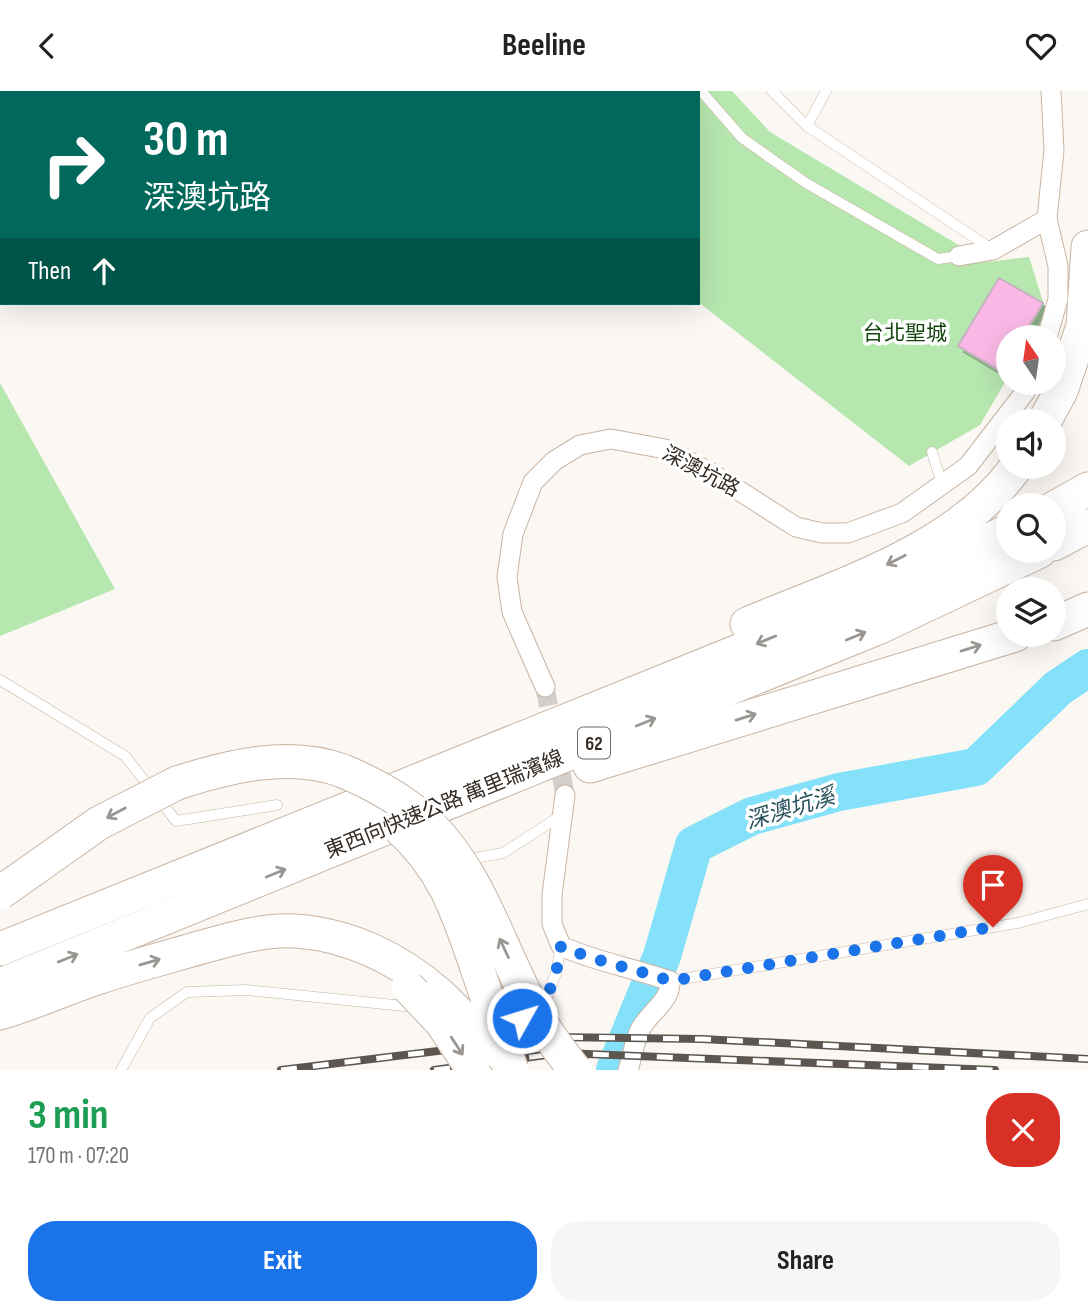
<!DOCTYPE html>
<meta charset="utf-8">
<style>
body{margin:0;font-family:"Sofia Sans Condensed","Noto Sans TC",sans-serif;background:#f6f6f6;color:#222;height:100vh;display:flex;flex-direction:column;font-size:26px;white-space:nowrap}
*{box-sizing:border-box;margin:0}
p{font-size:23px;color:#767676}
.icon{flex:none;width:38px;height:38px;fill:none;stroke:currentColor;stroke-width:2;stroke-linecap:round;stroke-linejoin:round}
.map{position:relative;height:979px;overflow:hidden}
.drawer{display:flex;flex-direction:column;background:#fff;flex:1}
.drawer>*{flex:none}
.hud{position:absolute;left:0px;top:0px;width:700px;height:214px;box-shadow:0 7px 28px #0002;background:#00695c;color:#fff;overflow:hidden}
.needle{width:46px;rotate:347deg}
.buttons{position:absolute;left:996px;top:234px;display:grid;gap:14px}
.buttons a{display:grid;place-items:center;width:70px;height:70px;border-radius:50%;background:#fff;box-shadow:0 7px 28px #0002;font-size:35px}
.pin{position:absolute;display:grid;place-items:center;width:60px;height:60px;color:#fff;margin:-72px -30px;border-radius:50% 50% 50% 0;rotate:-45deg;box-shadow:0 0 7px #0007}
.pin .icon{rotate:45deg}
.me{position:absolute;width:77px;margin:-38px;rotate:51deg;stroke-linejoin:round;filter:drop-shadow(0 0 5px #0008)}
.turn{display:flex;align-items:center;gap:24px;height:147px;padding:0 28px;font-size:32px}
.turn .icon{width:91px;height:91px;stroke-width:2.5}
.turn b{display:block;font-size:49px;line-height:60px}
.then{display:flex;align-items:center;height:66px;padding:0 28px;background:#0003;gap:14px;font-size:26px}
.round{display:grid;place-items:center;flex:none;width:74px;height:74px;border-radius:28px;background:#f6f6f6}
.headline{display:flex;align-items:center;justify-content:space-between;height:119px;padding:0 28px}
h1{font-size:42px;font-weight:700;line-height:52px;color:#1e9e55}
.cta{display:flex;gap:14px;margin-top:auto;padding:14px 28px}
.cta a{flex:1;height:80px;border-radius:28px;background:#1a73e8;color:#fff;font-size:28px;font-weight:700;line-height:80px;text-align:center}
.cta a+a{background:#f6f6f6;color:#222}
header{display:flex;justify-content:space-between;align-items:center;height:91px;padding:0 28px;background:#fff;font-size:32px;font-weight:700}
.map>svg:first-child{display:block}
.green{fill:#b6e7af}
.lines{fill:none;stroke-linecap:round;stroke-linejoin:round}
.river{stroke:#84e1f9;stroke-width:38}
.building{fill:#f9b8e6;stroke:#c8b0c0;stroke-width:2;filter:url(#shadow)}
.minor-tunnel{stroke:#d3ceca;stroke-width:19;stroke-dasharray:19 10;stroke-linecap:butt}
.service-casing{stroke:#c9b4a2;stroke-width:11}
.minor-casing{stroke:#c9b4a2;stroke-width:21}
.trunk-casing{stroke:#c9b4a2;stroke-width:35}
.service{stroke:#fff;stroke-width:10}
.minor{stroke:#fff;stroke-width:19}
.trunk{stroke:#fff;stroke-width:33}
.rail-casing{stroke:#5d554f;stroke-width:8}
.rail{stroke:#fff;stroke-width:5;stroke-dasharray:16;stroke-linecap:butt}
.trunk-bridge-casing{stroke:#c9b4a2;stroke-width:35;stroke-linecap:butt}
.trunk-bridge{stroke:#fff;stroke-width:33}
.oneway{stroke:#9a9692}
.route{stroke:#1a73e8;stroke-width:12;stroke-dasharray:0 21.6}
.labels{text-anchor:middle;stroke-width:7;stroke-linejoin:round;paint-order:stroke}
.shield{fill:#fff;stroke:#716b66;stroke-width:2}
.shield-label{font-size:19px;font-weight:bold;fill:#342c25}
.park-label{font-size:21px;fill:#13450c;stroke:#fff}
.street-label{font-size:21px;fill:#342c25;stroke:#fff}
.water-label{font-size:23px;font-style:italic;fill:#28525d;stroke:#fff}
</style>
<header><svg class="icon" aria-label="back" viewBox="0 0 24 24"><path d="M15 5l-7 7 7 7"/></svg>Beeline<svg class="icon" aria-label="heart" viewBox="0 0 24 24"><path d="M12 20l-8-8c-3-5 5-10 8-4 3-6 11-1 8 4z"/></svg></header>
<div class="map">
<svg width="1088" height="979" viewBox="0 0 1088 979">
<defs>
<filter id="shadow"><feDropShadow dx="6" dy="6" stdDeviation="0" flood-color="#0004"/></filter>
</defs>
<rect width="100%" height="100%" fill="#fbf7f3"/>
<g class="green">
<polygon points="67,0 732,0 770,41 987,171 1029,166 1046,220 1031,247 1008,247 1008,286 980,334 909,375 698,211 698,2"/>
<polygon points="0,292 115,498 0,545"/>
</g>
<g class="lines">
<polyline class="river" points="615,979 662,865 694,754 752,725 839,701 976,676 1058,597 1088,577"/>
</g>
<polygon class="building" points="999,187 1043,212 1022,247 1008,247 1008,270 1002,281 958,255"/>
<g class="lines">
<polyline class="minor-tunnel" points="545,596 565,704"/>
<g class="service-casing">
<g id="service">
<polyline points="701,0 742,47 806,92 938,168 959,165"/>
<polyline points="772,0 807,35 990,157"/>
<polyline points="807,35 826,0"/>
<polyline points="932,361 942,393"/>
<polyline points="0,589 125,665 176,730 277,714"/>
<polyline points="464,769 503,762 562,724"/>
<polyline points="670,890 1018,832 1088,813"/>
<polyline points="501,928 522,927 544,914 556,882 561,855"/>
<polyline points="121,979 150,927 187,901 247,899 414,916"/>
</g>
</g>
<g class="minor-casing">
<g id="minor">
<polyline points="959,165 993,159 1047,128"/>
<polyline points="1047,247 1058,208 1058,175 1047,128 1054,59 1051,0"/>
<polyline points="545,596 512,521 507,486 513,443 533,391 554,370 580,354 611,348 665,358 713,383 796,436 822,442 848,442 902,422 968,375 1025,301 1028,292"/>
<path d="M565 704 552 804V833L561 855C596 871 634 877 670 890 671 912 647 922 639 941 634 953 632 967 628 979"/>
</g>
</g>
<g class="trunk-casing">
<g id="trunk">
<polyline points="1044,331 1061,300 1083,235 1088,156"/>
<polyline points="1054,417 1088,398"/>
<polyline points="1054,453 1088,435"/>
<path d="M747 533C837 495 957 459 1016 376"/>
<polyline points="1054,533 1088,518"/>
<polyline points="590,675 1015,544"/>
<path d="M177 692C229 675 290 660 343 680"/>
<polyline points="0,858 860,511 1008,440"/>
<polyline points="0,894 880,536 1040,460"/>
<path d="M0 922C34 912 66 897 100 886 133 875 168 866 202 856 232 848 264 838 296 840 350 844 399 868 439 903"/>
</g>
</g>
<use href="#service" class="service"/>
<use href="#minor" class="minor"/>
<use href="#trunk" class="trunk"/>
<g class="rail-casing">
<g id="rail">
<polyline points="281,979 553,946 702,948 1088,968"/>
<polyline points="434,979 561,962 995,979"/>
</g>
</g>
<use href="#rail" class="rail"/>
<g class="trunk-bridge-casing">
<g id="trunk-bridge">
<path d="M343 680C374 693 404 709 429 733 480 783 499 856 533 918 545 940 559 959 575 979"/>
<path d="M397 735C444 777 457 819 477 877 489 911 500 945 512 979"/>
<polyline points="0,802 99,732 177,692"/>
<polyline points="408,896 442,932 473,979"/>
<polyline points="439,903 505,967"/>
</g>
</g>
<use href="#trunk-bridge" class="trunk-bridge"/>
</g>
<defs><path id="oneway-shaft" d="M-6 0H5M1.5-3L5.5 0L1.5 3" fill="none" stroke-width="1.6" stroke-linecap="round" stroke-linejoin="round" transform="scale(1.75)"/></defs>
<g class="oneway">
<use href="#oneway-shaft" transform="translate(896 469) rotate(153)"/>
<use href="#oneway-shaft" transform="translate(856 545) rotate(-22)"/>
<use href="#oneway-shaft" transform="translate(766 549) rotate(158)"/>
<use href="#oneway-shaft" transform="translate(971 557) rotate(-17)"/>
<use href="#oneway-shaft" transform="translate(746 626) rotate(-17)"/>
<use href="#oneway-shaft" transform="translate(646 631) rotate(-22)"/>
<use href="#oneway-shaft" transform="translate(116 722) rotate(152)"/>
<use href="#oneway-shaft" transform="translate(276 782) rotate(-22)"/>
<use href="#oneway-shaft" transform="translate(504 857) rotate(-115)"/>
<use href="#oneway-shaft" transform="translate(68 867) rotate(-22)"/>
<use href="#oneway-shaft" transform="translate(150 871) rotate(-16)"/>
<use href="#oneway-shaft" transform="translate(457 955) rotate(57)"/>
</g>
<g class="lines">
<path class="route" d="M522 927 544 914 556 882 561 855C596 871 634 877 670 890L993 836"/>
</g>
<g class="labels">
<rect class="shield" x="578" y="636.5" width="32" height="31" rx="5"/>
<g class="shield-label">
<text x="594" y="659">62</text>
</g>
<g class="park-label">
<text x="905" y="249">台北聖城</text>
</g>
<g class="street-label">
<text transform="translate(701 380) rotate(28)" y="7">深澳坑路</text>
<text transform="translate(444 713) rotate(-22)" y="7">東西向快速公路 萬里瑞濱線</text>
</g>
<g class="water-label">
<text transform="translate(790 717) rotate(-17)" y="8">深澳坑溪</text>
</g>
</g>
</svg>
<div class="buttons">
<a><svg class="needle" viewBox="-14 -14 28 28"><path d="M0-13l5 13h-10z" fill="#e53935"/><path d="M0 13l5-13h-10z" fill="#767676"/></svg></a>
<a><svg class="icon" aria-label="sound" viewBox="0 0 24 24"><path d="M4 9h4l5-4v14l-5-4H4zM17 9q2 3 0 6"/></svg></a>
<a><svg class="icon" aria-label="search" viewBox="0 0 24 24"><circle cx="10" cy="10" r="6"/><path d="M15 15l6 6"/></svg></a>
<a><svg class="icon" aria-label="layers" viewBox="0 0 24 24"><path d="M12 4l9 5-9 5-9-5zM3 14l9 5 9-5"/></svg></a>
</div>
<div class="pin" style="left:993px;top:836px;background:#d93025"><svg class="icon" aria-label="arrive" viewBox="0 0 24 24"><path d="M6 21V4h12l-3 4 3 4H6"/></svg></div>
<svg class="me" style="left:522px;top:927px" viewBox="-20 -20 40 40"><circle r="17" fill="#1a73e8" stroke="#fff" stroke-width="3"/><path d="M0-11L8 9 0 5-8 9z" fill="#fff"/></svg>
<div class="hud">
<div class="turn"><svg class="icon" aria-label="right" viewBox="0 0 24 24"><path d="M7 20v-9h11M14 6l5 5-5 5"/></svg><div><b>30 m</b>深澳坑路</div></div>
<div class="then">Then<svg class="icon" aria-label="ahead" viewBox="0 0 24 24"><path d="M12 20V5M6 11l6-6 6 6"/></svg></div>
</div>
</div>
<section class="drawer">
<div class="headline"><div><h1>3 min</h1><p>170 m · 07:20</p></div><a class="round" style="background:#d93025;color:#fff"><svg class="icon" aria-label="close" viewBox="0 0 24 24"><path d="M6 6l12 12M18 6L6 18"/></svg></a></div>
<div class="cta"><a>Exit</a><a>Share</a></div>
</section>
